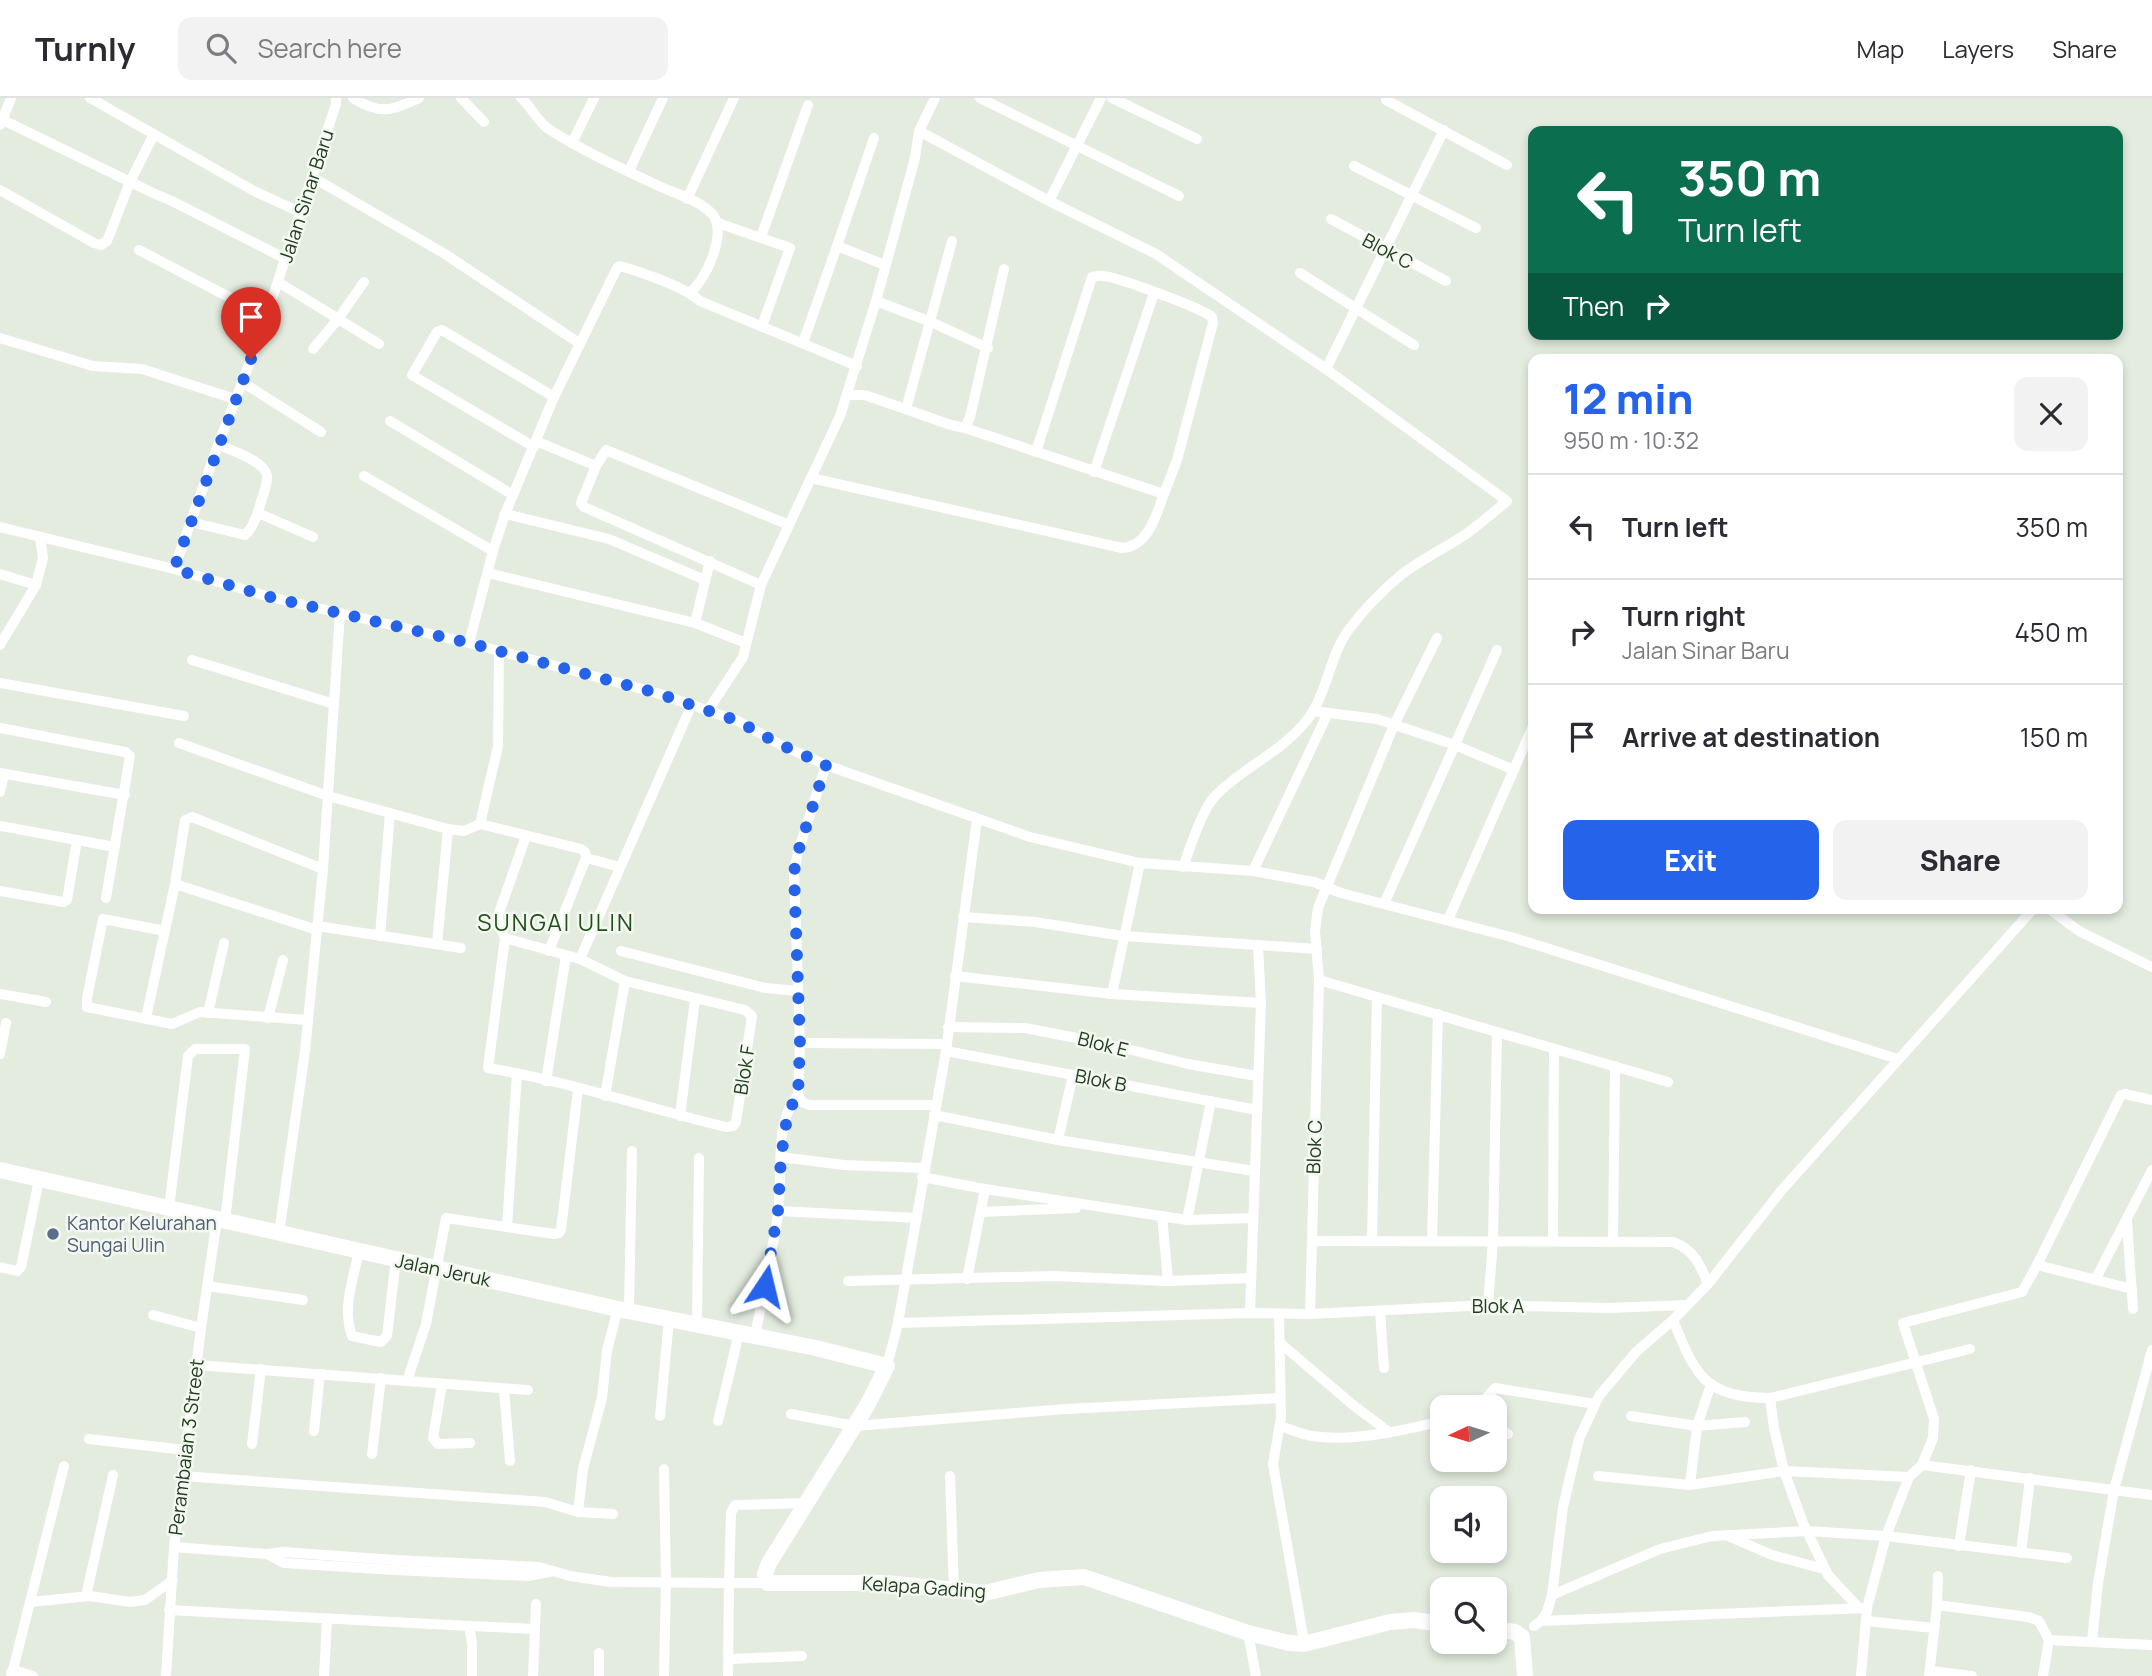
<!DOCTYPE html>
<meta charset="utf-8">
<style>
body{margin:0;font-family:Manrope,sans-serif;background:#f2f2f3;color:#2b2b33;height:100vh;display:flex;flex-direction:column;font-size:26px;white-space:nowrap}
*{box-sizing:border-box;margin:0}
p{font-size:23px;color:#7c7c81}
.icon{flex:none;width:38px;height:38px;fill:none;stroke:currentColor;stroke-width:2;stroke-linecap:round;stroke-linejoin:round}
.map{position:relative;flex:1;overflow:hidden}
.sheet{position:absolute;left:1528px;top:256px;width:595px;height:560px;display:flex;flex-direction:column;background:#fff;border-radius:14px;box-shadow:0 4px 10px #0003}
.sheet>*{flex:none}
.banner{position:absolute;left:1528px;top:28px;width:595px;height:214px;border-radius:14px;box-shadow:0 4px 10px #0003;background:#0b6e4f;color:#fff;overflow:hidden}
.needle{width:46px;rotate:266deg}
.controls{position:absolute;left:1430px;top:1297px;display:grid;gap:14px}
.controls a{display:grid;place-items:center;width:77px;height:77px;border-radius:14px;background:#fff;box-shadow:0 4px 10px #0003;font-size:35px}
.pin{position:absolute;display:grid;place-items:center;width:60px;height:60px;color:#fff;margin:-72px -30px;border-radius:50% 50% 50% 0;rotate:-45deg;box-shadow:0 0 7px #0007}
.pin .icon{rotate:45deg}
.me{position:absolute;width:77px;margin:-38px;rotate:10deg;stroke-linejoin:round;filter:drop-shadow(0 0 5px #0008)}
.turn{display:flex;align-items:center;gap:24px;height:147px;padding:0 35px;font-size:32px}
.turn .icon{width:91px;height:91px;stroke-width:2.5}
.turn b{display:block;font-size:49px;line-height:60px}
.then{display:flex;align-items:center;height:66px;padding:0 35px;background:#0003;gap:14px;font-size:26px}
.round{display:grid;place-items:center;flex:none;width:74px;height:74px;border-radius:14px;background:#f2f2f3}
.head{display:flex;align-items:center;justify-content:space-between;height:119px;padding:0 35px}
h1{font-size:42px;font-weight:800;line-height:52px;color:#2563eb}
.action{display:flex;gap:14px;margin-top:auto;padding:14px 35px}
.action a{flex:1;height:80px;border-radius:14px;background:#2563eb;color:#fff;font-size:28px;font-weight:800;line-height:80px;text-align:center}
.action a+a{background:#f2f2f3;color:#2b2b33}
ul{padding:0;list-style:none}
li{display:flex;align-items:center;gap:21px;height:105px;padding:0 35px;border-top:2px solid #e1e1e2}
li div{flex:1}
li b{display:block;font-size:26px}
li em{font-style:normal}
header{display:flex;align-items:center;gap:42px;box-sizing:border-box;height:98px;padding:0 35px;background:#fff;border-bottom:2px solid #e1e1e2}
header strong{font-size:33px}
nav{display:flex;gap:38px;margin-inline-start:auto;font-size:24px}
.search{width:490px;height:63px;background:#f2f2f3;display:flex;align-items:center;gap:18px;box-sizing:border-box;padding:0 24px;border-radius:14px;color:#7c7c81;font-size:26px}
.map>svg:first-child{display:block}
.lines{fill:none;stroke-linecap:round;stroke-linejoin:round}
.street{stroke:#fff;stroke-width:10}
.secondary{stroke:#fff;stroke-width:16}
.route{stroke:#2563eb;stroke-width:12;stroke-dasharray:0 21.6}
.service-dot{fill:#5c6f8a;stroke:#f3f8f0;stroke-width:2.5}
.labels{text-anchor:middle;stroke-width:5;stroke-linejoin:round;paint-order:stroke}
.street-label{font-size:19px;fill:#233d1f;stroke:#f3f8f0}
.service-label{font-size:19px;fill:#4e5e75;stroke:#f3f8f0;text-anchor:start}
.quarter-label{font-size:23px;letter-spacing:2px;fill:#20501a;stroke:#f3f8f0}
</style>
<header>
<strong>Turnly</strong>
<div class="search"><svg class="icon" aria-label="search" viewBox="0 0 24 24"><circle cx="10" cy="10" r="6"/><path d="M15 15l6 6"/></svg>Search here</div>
<nav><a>Map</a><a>Layers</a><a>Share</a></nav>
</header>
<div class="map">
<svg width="2152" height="1578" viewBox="0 0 2152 1578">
<rect width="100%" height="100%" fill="#e3ecdf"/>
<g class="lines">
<g class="street">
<polyline points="90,0 254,93 302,115"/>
<path d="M353 0C380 17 392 13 419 0"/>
<polyline points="461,0 484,24"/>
<path d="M521 0C532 9 537 24 550 32 585 54 623 71 661 89 677 96 701 103 713 117 727 135 706 183 690 194"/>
<path d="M935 0 919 33 1049 103 1156 156 1326 271 1507 403C1494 414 1480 426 1466 436 1445 450 1422 461 1402 476 1383 492 1365 510 1350 530 1329 557 1328 595 1307 622 1283 653 1244 669 1216 697 1201 713 1191 748 1183 769"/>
<polyline points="980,0 1179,98"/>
<polyline points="1112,0 1197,41"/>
<polyline points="1386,2 1507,67"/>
<polyline points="3,22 153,95 172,103 286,161"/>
<polyline points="0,27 11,0"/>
<polyline points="572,45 594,0"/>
<polyline points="1354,68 1476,130"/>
<polyline points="629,73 663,0"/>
<polyline points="312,79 445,156 579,245"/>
<polyline points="0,92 94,145 101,147 107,143 130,84 154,36"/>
<polyline points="687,101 734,0"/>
<polyline points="1049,103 1101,0"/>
<polyline points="1331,121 1446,183"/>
<polyline points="718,125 790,150 762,228"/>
<polyline points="761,139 808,7"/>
<polyline points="837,148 874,40"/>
<polyline points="139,152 267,219"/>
<polyline points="1300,175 1414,247"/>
<polyline points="278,184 379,246"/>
<polyline points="876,203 931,224 988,250"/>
<polyline points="0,240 93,268 142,271 235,301"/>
<polyline points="803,245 837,148 885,167"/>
<polyline points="313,251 338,221 364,184"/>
<polyline points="1326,271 1444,32"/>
<polyline points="242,284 321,334"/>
<path d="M847 297H865L951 327 965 330 1164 396 1177 362 1213 225 1212 219C1201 210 1118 179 1103 178 1099 177 1097 178 1092 179L1036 354"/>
<polyline points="906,311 952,143"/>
<polyline points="390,323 513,397"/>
<polyline points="965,330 970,319 1004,171"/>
<polyline points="536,343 596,368"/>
<polyline points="534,349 412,277 437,234 442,232 554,299"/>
<polyline points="1094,374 1154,195"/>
<polyline points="364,378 493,453"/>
<path d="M811 380 1122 450C1149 448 1156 417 1164 396"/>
<polyline points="258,415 313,439"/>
<polyline points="505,416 609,441 705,482"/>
<path d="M191 424 245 437C253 430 257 418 260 407 262 399 267 389 267 380 268 364 231 352 218 347"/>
<polyline points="0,429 174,471 270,499 469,545 657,595 738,623 779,646 826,667 1030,739 1140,765 1253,773 1314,784 1341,795 1511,839 1898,961"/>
<polyline points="174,471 218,347 260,238 336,6 336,0"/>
<polyline points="488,475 695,525 746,545"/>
<polyline points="0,476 36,487"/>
<polyline points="761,487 584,409 581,405 596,368 606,352 789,427"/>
<polyline points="695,525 710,463"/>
<path d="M469 545 493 453 505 416 554 299 617 170 620 168C641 174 685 189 700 203L857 268"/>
<polyline points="0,547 36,487 43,460 40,440"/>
<polyline points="192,562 334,606"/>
<polyline points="0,585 184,618"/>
<polyline points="709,611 743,559 761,487 840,318 876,203 915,60 919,33"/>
<polyline points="1313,613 1377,621 1455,647 1514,672"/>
<polyline points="0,630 125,654 130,658 106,800"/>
<polyline points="179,645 328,698 448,731 464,733 480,726 581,751 585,754 586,760 620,769"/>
<polyline points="826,667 798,754 794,774 800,945 798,997 802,1004 809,1007 936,1007"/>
<polyline points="0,675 125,697"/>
<polyline points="0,694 4,676"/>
<polyline points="480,726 498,648 499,553"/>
<polyline points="0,728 115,749"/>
<polyline points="1253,773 1328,615"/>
<polyline points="175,786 317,832"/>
<polyline points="0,793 63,804 67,802 77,742"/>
<polyline points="1384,806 1497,552"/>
<polyline points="2048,810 2079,833 2152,869"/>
<polyline points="963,819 1035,824 1123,838 1317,851"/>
<polyline points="1448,822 1533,628"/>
<polyline points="317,828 461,850"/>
<polyline points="165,833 103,821 87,900 87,909 172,926 200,914 307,922"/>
<polyline points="380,838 390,715"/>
<path d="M505 840 580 861 625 883 745 912 752 918 736 1024 733 1028 726 1029C647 1010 568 983 488 970L505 840 499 827 498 818 526 738"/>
<polyline points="437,846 448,731"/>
<polyline points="549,853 586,760"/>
<polyline points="621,853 765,890 798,893"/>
<polyline points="580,861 692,606"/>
<polyline points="955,878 1112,896 1261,905"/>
<polyline points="1319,882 1668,984"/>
<polyline points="0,896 46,904"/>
<polyline points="1112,896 1140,765"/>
<polyline points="208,915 224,845"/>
<polyline points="146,920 175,786 185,722 192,719 323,771"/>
<polyline points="268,920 283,862"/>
<polyline points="948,929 1025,930 1107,946 1188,966 1257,978"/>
<polyline points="800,945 946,946"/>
<polyline points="946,953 1257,1012"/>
<polyline points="0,956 6,925"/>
<polyline points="546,983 566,858"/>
<polyline points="605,998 625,883"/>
<polyline points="934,1017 1058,1042 1254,1073"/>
<polyline points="680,1018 695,901"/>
<polyline points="1058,1042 1073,977"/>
<polyline points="781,1059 844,1067 924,1070"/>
<polyline points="922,1079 985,1091 1187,1122 1253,1120"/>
<polyline points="169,1110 188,958 195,951 245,951 225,1123"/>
<polyline points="778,1113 917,1120"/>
<polyline points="981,1114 1076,1110"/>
<polyline points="1162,1118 1168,1183"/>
<polyline points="1187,1122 1211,1003"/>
<polyline points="2127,1123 2133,1211"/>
<polyline points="507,1129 517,975"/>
<polyline points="279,1135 305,953 323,771 340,515"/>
<path d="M1312 1143 1673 1144C1694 1152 1700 1166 1708 1186"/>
<polyline points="1372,1143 1377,899"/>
<polyline points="1432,1143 1438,916"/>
<polyline points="1553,1143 1554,951"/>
<polyline points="1613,1144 1615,968"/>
<path d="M359 1153C353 1182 342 1210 352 1238L381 1244 387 1238 396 1161"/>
<polyline points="2037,1167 2132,1191"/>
<polyline points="0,1169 17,1173 21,1169 39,1082"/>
<polyline points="967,1181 985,1091"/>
<polyline points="2095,1182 2152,1072"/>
<polyline points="848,1183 1053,1178 1168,1183 1250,1180"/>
<polyline points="207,1188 303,1202"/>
<polyline points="1488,1207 1493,1143 1497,934"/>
<polyline points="629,1213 632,1053"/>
<polyline points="1380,1213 1384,1270"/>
<polyline points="1250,1215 1261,905 1258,848"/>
<polyline points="1279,1216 1281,1320 1273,1366 1303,1538"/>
<polyline points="1310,1216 1319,882 1315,833 1318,810 1394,627 1437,540"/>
<polyline points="153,1217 201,1230"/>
<path d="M1673 1222C1696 1278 1704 1299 1770 1300L1970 1251"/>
<polyline points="898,1225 1250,1215 1310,1216 1488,1207 1609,1210 1686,1207"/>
<polyline points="697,1227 699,1060"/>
<path d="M755 1238C763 1198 771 1158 778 1117 783 1082 773 1025 798 997"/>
<polyline points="1279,1244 1353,1307 1389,1334"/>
<polyline points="196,1267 528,1292"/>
<polyline points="887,1268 898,1225 946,953 977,721"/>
<polyline points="407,1283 426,1226 446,1120 554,1136 559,1135 561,1132 578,991"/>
<polyline points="442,1286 433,1340 438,1346 470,1345"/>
<polyline points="504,1292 510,1363"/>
<polyline points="1770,1300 1774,1330 1784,1373 1803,1425 1828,1477 1859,1510"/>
<polyline points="1478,1309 1495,1290 1595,1306"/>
<polyline points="791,1316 855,1328 1066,1311 1280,1300"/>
<polyline points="660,1318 669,1221"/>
<polyline points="1631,1318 1697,1328 1745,1324"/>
<polyline points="718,1323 739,1235"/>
<polyline points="1494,1327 1508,1336"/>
<path d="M1280 1328C1290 1331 1301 1336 1312 1338 1354 1344 1400 1333 1442 1323"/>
<polyline points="314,1333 320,1276"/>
<polyline points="89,1341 185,1352"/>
<polyline points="252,1346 261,1271"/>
<polyline points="372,1356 381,1280"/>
<polyline points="1922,1367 2152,1397"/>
<polyline points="182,1378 545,1404 578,1414 613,1416"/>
<polyline points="950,1378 954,1492"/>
<polyline points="1598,1378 1690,1387 1784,1373 1909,1379"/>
<polyline points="1690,1387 1697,1328 1711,1286"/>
<polyline points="578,1414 583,1371 602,1300 607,1252 618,1211"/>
<polyline points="1728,1438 1772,1457 1824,1471"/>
<polyline points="1959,1448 1971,1372"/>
<polyline points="174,1449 267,1456 283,1454 395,1462 539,1469 570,1478 611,1484 729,1485 731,1415 735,1407 807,1405"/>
<polyline points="2021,1455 2030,1380"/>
<polyline points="267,1456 284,1465 394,1472 529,1478 553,1473"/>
<polyline points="1552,1497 1660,1451 1712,1438 1807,1433 1886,1438 2067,1460"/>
<polyline points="86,1498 113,1377"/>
<polyline points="30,1504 90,1498 130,1504 145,1502 173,1482"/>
<polyline points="1937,1507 2028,1519 2039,1523 2049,1542 2152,1547"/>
<polyline points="169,1512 469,1528 472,1545 472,1578"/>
<polyline points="1541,1523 1867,1510"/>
<polyline points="1866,1523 1934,1530"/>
<polyline points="469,1528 535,1531"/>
<polyline points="1534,1528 1541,1523 1547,1514 1552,1497 1563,1409 1579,1341 1599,1298 1637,1253 1673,1222 1708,1186 1781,1093 2034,810"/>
<polyline points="1248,1535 1256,1578"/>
<polyline points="2092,1543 2098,1485 2114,1392 2152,1252"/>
<polyline points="729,1561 802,1558"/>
<polyline points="13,1572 64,1368"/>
<polyline points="1930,1573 1972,1578"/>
<polyline points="11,1575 13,1572 33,1578"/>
<polyline points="166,1578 174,1449 201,1230 217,1121"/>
<polyline points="324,1578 327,1522"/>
<polyline points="533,1578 536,1506"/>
<polyline points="599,1578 599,1555"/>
<polyline points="664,1578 666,1484 664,1371"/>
<polyline points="728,1578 729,1485 768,1485"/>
<polyline points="1861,1578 1867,1510 1886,1438 1909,1379 1922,1367 1933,1340 1934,1321 1903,1225 2022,1194 2037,1167 2121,997 2125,996 2152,1002"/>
<polyline points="1929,1578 1937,1507 1938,1478"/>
<polyline points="2043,1578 2049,1542"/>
</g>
<g class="secondary">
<polyline points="0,1072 618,1211 816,1250 887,1268 868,1306 769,1465 765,1476 768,1485 886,1485 985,1495 1039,1482 1084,1479 1248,1535 1289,1545 1304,1546 1390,1524 1414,1522 1442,1526"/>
<polyline points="1494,1531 1515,1534 1522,1539 1525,1578"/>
</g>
</g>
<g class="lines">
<polyline class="route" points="251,261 174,471 270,499 469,545 657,595 738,623 779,646 826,667 798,754 794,774 800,945 798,998 788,1013 781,1059 778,1113 765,1188"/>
</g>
<circle class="service-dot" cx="53" cy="1136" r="7"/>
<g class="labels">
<g class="street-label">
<text transform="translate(306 98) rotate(-72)" y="7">Jalan Sinar Baru</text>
<text transform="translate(1388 153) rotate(28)" y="7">Blok C</text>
<text transform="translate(1103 946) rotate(14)" y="7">Blok E</text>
<text transform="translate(744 972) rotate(-81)" y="7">Blok F</text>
<text transform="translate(1101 982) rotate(11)" y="7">Blok B</text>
<text transform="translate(1314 1049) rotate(-88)" y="7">Blok C</text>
<text transform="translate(443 1172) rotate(12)" y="7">Jalan Jeruk</text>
<text x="1498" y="1215">Blok A</text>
<text transform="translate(186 1349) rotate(-83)" y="7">Perambaian 3 Street</text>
<text transform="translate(924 1489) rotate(4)" y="7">Kelapa Gading</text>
</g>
<g class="service-label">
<text x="67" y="1132">Kantor Kelurahan<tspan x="67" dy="22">Sungai Ulin</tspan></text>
</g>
<g class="quarter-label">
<text x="556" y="833">SUNGAI ULIN</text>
</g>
</g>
</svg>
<div class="controls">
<a><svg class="needle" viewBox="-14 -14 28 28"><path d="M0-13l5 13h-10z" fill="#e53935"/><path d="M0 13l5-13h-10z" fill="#7c7c81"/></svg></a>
<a><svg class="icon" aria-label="sound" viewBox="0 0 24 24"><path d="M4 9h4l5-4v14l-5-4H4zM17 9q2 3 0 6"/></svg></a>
<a><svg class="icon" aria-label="search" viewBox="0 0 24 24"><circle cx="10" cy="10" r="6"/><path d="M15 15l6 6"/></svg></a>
</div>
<div class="pin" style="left:251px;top:261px;background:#d93025"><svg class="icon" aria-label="arrive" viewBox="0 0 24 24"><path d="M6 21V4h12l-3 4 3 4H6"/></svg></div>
<svg class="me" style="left:765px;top:1188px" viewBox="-20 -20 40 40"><path d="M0-17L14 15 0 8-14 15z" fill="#2563eb" stroke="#fff" stroke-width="4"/></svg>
<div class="banner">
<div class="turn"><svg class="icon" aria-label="left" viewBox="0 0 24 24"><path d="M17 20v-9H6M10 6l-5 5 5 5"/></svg><div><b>350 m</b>Turn left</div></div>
<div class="then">Then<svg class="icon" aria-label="right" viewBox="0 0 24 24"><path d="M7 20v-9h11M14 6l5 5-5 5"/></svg></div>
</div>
<section class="sheet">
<div class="head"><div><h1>12 min</h1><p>950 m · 10:32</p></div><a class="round"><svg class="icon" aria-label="close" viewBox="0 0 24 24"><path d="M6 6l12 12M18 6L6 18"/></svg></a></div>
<ul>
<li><svg class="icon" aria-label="left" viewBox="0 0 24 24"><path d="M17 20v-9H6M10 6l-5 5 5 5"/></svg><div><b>Turn left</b></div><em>350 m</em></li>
<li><svg class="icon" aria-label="right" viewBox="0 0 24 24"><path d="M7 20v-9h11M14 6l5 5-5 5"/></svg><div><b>Turn right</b><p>Jalan Sinar Baru</p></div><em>450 m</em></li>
<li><svg class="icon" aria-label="arrive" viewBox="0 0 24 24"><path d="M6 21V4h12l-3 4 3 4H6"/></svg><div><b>Arrive at destination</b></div><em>150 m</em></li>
</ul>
<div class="action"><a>Exit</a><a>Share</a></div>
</section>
</div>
